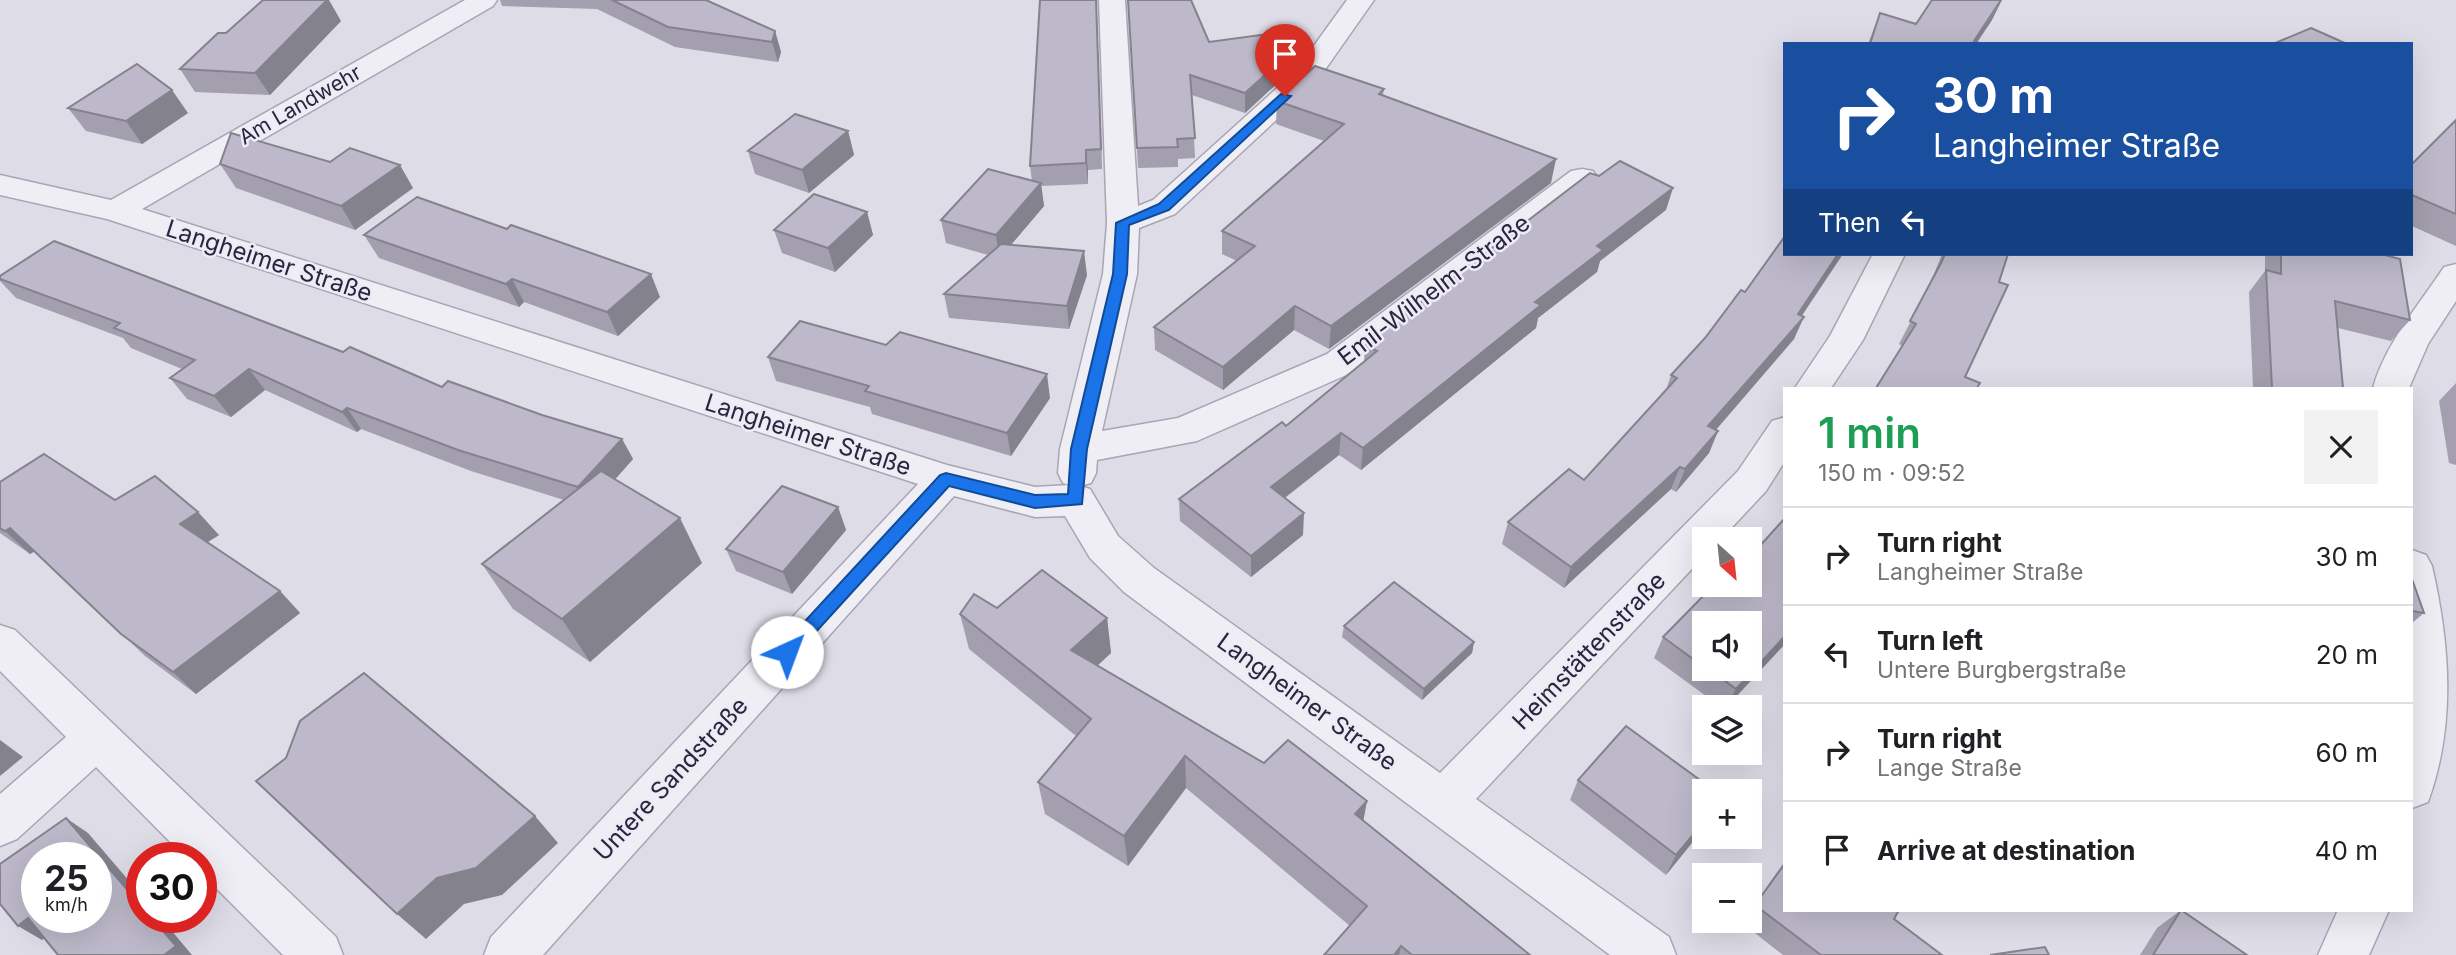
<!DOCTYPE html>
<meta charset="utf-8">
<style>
body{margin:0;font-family:Inter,sans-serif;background:#f2f2f2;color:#202124;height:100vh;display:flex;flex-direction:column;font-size:26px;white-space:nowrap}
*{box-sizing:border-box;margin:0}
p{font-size:23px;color:#757577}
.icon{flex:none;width:38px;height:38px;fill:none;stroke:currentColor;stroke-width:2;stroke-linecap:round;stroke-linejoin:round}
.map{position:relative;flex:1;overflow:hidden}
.side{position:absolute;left:1783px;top:387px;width:630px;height:525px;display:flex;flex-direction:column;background:#fff;border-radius:0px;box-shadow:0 7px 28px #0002}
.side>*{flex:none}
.top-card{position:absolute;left:1783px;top:42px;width:630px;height:214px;border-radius:0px;box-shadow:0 7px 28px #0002;background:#1a4fa0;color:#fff;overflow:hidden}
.needle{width:46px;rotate:153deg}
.buttons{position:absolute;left:1692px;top:527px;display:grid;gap:14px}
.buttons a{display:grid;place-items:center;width:70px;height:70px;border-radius:0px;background:#fff;box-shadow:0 7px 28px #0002;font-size:35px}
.speed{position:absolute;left:21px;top:842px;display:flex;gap:14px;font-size:35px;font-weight:700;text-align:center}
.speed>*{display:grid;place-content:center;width:91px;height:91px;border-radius:50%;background:#fff;box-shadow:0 7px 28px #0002;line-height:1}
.speed small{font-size:18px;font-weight:400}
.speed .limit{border:10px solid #d22;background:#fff;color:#111}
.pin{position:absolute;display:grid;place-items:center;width:60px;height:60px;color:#fff;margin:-72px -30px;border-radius:50% 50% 50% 0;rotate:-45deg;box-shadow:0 0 7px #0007}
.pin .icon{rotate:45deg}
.me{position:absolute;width:77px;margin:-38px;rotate:43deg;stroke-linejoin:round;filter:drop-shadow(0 0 5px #0008)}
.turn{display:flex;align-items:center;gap:24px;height:147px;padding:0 35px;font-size:32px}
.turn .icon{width:91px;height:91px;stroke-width:2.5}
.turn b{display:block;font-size:49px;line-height:60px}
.then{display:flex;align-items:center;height:66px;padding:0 35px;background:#0003;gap:14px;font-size:26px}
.round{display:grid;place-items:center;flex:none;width:74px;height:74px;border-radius:0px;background:#f2f2f2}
.head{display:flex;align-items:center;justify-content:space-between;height:119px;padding:0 35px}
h1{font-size:42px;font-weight:600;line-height:52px;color:#1e9e55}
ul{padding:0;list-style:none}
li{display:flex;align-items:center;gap:21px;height:98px;padding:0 35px;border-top:2px solid #e0e0e0}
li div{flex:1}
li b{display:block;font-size:26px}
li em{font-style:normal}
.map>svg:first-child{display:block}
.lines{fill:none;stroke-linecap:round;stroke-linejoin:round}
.minor-casing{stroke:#a8a5b4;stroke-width:3}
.minor{fill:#f0eef5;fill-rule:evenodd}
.wall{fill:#a39fae;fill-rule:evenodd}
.shaded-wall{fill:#84828d}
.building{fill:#bdb9ca;stroke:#84828d;stroke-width:2;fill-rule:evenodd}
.route{fill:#1a73e8;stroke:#114b97;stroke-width:2}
.labels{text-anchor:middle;stroke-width:5;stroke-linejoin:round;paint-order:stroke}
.far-street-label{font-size:21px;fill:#2b253e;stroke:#edebf5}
.street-label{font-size:24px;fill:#2b253e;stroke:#edebf5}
</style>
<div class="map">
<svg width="2456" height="955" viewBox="0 0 2456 955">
<rect width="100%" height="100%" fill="#dedce7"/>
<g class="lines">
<g class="minor-casing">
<g id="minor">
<polygon points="465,0 497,0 493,6 142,209 947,465 1035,487 1070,485 1063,483 1058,473 1060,449 1103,274 1107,223 1099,0 1125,0 1138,206 1153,200 1295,72 1347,0 1374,0 1315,84 1175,214 1139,228 1137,274 1102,431 1178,418 1327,354 1571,171 1582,169 1593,171 1598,178 1593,185 1353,372 1197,441 1097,460 1096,473 1091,483 1080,486 1090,489 1118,536 1154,568 1440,773 1738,471 1772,421 1785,417 1785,461 1766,491 1721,539 1704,539 1704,556 1476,799 1669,937 1676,955 1610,955 1124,592 1090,558 1065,516 1035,517 954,496 543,955 484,955 491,937 918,484 107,219 0,195 0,175 111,200"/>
<polygon points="1873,254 1905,254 1863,340 1831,388 1795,388 1830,336"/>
<path d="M2456 264V301L2428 344 2409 388H2373C2385 344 2419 305 2444 267Z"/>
<path d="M2412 550 2426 555 2432 566C2450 645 2456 725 2428 802L2412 808Z"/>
<polygon points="0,625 15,630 336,937 343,955 283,955 201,873 201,858 186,858 96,767 17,839 0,846 0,794 66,737 0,671"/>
<polygon points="2338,910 2389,910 2369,955 2318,955"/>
</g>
</g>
<use href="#minor" class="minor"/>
</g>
<g class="wall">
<polygon points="500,0 706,0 775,31 781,52 778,62 675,47 597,9 502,6"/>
<polygon points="1096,0 1102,169 1088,170 1088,184 1041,186 1044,206 1011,245 1087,275 1069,329 949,318 944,294 988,255 946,243 941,220 1032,181 1030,166"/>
<polygon points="1128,0 1209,42 1298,45 1297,65 1245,113 1192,95 1195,158 1178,159 1178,167 1138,168"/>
<polygon points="1880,13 1916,24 1992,20 1977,42 1982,44 1868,44"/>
<polygon points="341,21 270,95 195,92 180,69 226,33"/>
<polygon points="1384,89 1383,95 1551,183 1329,349 1294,330 1223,390 1155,350 1154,327 1237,261 1222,254 1222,231 1324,141 1276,124 1277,101"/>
<polygon points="68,108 188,113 142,144 86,131"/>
<polygon points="2456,120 2456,246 2412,226 2412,164"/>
<polygon points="848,131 854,155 809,193 755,174 748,151"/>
<polygon points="330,162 413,188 355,230 236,188 220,164"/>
<polygon points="1666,210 1600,261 1597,272 1538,318 1536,328 1361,470 1339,455 1285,498 1303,535 1251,577 1180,521 1179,499 1286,426 1364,362 1365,345"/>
<polygon points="867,212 873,235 835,272 782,253 774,230"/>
<polygon points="507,229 660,297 618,336 524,302 519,307 379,258 364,235"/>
<polygon points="1942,254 2008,254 1965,377 1977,388 1899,344 1930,284"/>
<polygon points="2265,254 2381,254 2410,320 2391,341 2338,328 2343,388 2253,388 2249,292 2265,271"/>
<polygon points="0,276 343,352 442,387 622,439 633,459 615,479 702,563 590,662 513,609 482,564 564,500 471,471 361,429 357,432 265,390 231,417 187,399 170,378 182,369 131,348 123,338 16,298 0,281"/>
<polygon points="1745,292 1802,316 1794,339 1716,430 1718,431 1709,453 1676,492 1671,489 1564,588 1502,544 1508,522 1584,480 1666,390 1671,375 1705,338"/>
<polygon points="886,345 1050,398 1011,456 872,414 870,407 776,381 768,357"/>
<polygon points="2456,383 2456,467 2456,465 2449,463 2439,401"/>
<polygon points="0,482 115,500 219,535 208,542 280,591 300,613 196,694 145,656 35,551 30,554 0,533"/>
<polygon points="838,507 846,530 792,594 736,571 726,549"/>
<polygon points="2412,579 2424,613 2412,623"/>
<path d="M1750 584 1783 646 1727 707H1721L1654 658 1663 637ZM1704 623 1750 668H1704Z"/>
<polygon points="997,608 1107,618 1111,653 1097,666 1264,763 1367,801 1363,821 1530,955 1324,955 1350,926 1186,788 1128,866 1045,814 1038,782 1076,736 969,649 960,614"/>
<polygon points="1344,626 1474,642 1472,653 1422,700 1342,637"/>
<polygon points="1578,780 1704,828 1666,875 1570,800"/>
<polygon points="1785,863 1894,919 1942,955 1783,955 1742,923 1743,920 1750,920 1750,911"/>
<polygon points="2181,910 2247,955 2140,955 2157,928"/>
</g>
<g class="shaded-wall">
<polygon points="327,0 329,0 341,21 270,95 255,73"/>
<polygon points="1096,0 1097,17 1102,169 1101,149"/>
<polygon points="2002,0 1992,20 1976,44 1973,44"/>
<polygon points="775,31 781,52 778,62 772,42"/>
<polygon points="1298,45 1297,65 1245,113 1245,93"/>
<polygon points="172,90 188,113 142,144 126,121"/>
<polygon points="848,131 854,155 809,193 802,170"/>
<polygon points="1086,150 1088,170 1088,184 1086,163"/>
<polygon points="1556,159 1551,183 1329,349 1331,326"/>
<polygon points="400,165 413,188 355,230 341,206"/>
<polygon points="1041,183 1044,206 999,259 996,235"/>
<polygon points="1673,188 1666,210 1600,261 1597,272 1538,318 1536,328 1361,470 1363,448 1535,302 1597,246"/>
<polygon points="867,212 873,235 835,272 828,248"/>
<polygon points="1084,251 1087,275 1069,329 1067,306"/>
<polygon points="1838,254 1843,254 1791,332 1804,317 1794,339 1700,448 1708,426 1798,314"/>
<polygon points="651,274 660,297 618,336 607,312"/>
<polygon points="512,279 524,302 519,307 506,284"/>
<polygon points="1295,306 1294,330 1223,390 1223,367"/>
<polygon points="249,369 265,390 231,417 214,396"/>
<polygon points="1047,374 1050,398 1011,456 1007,433"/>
<polygon points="347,408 361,429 357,432 342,412"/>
<polygon points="1718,431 1709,453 1676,492 1685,469"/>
<polygon points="1341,433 1339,455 1270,509 1271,487"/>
<polygon points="622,439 633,459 590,508 578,487"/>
<polygon points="1680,467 1671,489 1564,588 1571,567"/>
<polygon points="838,507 846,530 792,594 783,572"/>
<polygon points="198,512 219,535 201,546 180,524"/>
<polygon points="1304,513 1303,535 1251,577 1251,556"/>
<polygon points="680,518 702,563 590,662 562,619"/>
<polygon points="10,528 35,551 30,554 5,531"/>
<polygon points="280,591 300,613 196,694 173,672"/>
<polygon points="1107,618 1111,653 1076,685 1071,650"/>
<polygon points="1785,636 1785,643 1783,646 1726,707 1736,689"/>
<polygon points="1474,642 1472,653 1422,700 1424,689"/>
<polygon points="0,740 23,757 0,776"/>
<polygon points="1185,756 1186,788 1128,866 1124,836"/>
<polygon points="1367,801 1361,833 1355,814"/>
<polygon points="535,816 558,843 502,895 464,904 426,939 397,914 437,878"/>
<polygon points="66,818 88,833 142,896 142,907"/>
<polygon points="1704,822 1704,828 1666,875 1676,855"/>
<polygon points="151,917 160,917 192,955 164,955"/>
<polygon points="28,918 52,932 42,940 18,926"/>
<polygon points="1401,946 1399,955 1394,955"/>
</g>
<g class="building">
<polygon points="263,0 327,0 255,73 180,69 218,33 226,33"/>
<polygon points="612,0 706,0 775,31 772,42 668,27"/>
<polygon points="1040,0 1096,0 1101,149 1086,150 1086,163 1030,166"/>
<polygon points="1128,0 1191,0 1209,42 1290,31 1298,45 1245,93 1190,75 1195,138 1177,139 1178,147 1137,148"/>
<polygon points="1932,0 2001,0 1974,41 1982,44 1870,44 1880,13 1916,24"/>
<polygon points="2311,28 2347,44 2273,44"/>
<polygon points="137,64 172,90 126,121 68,108"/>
<polygon points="1315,66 1384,89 1379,94 1556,159 1331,326 1295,306 1223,367 1154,327 1255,246 1222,231 1344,124 1277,101"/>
<polygon points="795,114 848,131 802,170 748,151"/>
<polygon points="2456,120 2456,214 2412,195 2412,164"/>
<polygon points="231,133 330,162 350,148 400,165 341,206 220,164"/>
<polygon points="1620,161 1673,188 1597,246 1603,250 1535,302 1541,305 1363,448 1341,433 1271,487 1304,513 1251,556 1179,499 1282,422 1286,426 1377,351 1365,345 1590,173 1599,176"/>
<polygon points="988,169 1041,183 996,235 941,220"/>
<polygon points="814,194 867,212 828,248 774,230"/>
<polygon points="417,197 507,229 511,225 651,274 607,312 512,279 506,284 364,235"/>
<polygon points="1785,236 1785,254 1838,254 1798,314 1804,317 1708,426 1718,431 1685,469 1680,467 1571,567 1508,522 1569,469 1584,480 1677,378 1671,375 1705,338 1741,290 1745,292"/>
<polygon points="54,241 343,352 350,347 442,387 448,381 542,415 622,439 578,487 458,450 347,408 342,412 249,369 214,396 170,378 195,360 114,328 120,323 0,279 0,276"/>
<polygon points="1001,244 1084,251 1067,306 944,294"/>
<polygon points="1945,254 2008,254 1999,282 2008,285 1965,377 1980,383 1977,388 1876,388 1916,324 1910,321 1941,263"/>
<polygon points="2281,254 2381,254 2400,259 2410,320 2335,301 2343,388 2272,388 2266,270 2281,274"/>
<polygon points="800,321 886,345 900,332 1047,374 1007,433 865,391 869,386 768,357"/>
<polygon points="44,454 115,500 155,476 198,512 180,524 280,591 173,672 121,634 10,528 5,531 0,528 0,482"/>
<polygon points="601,471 680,518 562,619 482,564"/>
<polygon points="782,486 838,507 783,572 726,549"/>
<polygon points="1785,518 1785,636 1736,689 1707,668 1750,668 1750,623 1704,623 1704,667 1663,637 1715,584 1750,584 1750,557"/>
<polygon points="1042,570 1107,618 1071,650 1264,763 1288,740 1367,801 1355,814 1530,955 1412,955 1401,946 1394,955 1324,955 1367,906 1185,756 1124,836 1038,782 1091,719 960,614 974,594 997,608"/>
<polygon points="2412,579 2424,613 2412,611"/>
<polygon points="1394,582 1474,642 1424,689 1344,626"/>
<polygon points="364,673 535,816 476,868 437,878 397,914 256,781 286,758 300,721"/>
<polygon points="1626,726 1715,791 1704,791 1704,822 1676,855 1578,780"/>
<path d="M66 818 142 907V917H151L176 946 164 955H58L28 918 18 926 0 904V864ZM37 858H96V917H37Z"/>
<polygon points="1785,863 1785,910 1899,910 1894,919 1942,955 1821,955 1755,905"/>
<polygon points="2181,910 2247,955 2153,955"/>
<polygon points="2045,947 2049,955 1990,955"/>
</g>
<polygon class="route" points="1281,94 1291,96 1169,210 1129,225 1127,274 1087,449 1082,504 1035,508 949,486 793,657 781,657 778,652 781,647 940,475 946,473 1035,495 1068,494 1071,449 1113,274 1116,223 1159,204"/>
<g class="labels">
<g class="far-street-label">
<text transform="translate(300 105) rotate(-30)" y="7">Am Landwehr</text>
</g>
<g class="street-label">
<text transform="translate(269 261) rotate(18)" y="8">Langheimer Straße</text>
<text transform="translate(1434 290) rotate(-37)" y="8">Emil-Wilhelm-Straße</text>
<text transform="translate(808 435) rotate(18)" y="8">Langheimer Straße</text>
<text transform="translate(1589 651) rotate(-46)" y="8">Heimstättenstraße</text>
<text transform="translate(1307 702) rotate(36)" y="8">Langheimer Straße</text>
<text transform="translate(671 779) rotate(-47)" y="8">Untere Sandstraße</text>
</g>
</g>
</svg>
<div class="buttons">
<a><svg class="needle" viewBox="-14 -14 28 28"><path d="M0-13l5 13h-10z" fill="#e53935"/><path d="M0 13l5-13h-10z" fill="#757577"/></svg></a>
<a><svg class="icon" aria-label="sound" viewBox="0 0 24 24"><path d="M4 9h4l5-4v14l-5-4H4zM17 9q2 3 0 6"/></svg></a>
<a><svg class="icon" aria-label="layers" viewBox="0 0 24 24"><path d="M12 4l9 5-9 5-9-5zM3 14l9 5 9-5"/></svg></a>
<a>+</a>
<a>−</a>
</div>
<div class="speed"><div>25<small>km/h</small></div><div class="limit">30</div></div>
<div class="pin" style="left:1285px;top:96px;background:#d93025"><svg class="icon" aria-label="arrive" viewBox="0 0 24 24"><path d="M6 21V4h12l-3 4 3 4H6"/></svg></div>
<svg class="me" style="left:787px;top:652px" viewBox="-20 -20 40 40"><circle r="19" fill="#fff"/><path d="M0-13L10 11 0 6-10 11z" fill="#1a73e8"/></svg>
<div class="top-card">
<div class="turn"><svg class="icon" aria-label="right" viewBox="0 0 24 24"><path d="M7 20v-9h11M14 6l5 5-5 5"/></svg><div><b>30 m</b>Langheimer Straße</div></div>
<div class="then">Then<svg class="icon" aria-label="left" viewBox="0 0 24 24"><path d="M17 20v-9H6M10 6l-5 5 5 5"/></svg></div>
</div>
<section class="side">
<div class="head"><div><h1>1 min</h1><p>150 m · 09:52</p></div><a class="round"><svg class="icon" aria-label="close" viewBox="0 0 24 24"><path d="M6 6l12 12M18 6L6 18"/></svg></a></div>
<ul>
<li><svg class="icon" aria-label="right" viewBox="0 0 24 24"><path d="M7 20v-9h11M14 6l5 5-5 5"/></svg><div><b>Turn right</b><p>Langheimer Straße</p></div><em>30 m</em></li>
<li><svg class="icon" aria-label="left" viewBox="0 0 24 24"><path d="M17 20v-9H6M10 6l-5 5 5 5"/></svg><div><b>Turn left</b><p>Untere Burgbergstraße</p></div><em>20 m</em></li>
<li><svg class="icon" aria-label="right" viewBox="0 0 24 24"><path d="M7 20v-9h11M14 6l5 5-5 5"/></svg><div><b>Turn right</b><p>Lange Straße</p></div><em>60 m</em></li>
<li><svg class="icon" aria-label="arrive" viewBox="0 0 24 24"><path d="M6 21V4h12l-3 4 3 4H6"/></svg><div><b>Arrive at destination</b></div><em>40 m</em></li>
</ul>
</section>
</div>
